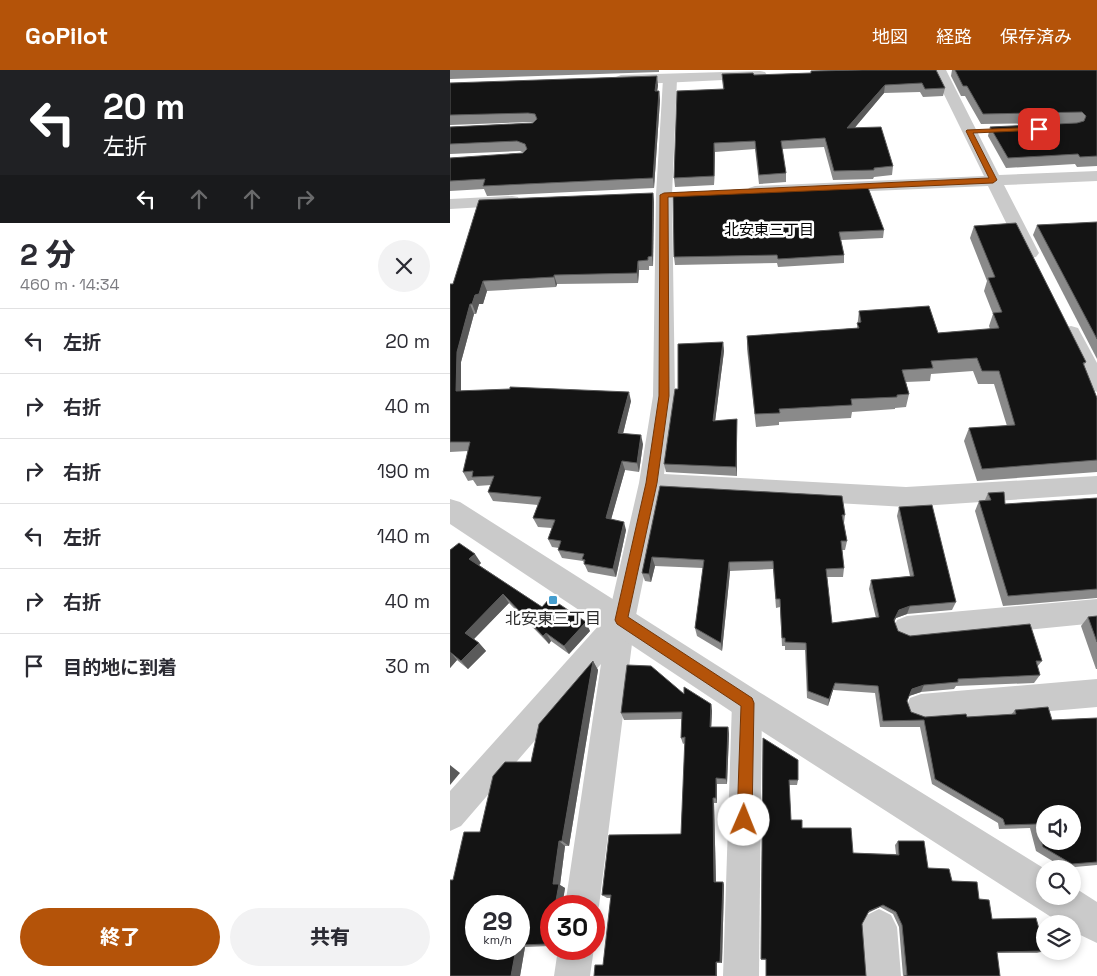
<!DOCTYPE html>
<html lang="ja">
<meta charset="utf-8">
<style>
body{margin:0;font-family:"Space Grotesk","Noto Sans JP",sans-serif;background:#f2f2f3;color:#2b2b33;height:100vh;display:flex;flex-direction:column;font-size:19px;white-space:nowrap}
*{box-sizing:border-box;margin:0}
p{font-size:16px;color:#7c7c81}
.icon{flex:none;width:28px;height:28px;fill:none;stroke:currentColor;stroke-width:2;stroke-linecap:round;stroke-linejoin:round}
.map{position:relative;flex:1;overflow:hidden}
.side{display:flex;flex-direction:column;background:#fff;width:450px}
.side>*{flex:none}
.guide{background:#202124;color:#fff;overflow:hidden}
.fabs{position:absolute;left:586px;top:735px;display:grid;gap:10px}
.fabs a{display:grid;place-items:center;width:45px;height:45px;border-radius:50%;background:#fff;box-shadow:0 2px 8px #0003;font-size:25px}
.speed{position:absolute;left:15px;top:825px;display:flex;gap:10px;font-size:25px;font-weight:700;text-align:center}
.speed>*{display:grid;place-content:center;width:65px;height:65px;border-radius:50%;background:#fff;box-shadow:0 2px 8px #0003;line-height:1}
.speed small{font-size:12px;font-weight:400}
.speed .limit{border:8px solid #d22;background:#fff;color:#111}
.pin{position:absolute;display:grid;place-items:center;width:42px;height:42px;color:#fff;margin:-21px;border-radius:10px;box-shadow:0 2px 8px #0006}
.me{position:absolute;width:55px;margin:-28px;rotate:1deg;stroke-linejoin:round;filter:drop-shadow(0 0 4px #0008)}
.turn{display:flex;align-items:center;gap:18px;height:105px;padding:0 20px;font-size:22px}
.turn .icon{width:65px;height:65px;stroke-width:2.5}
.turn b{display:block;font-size:35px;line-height:42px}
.lanes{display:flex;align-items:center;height:48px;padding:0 20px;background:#0003;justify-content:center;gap:25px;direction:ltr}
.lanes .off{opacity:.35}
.round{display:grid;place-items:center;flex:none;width:52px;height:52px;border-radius:26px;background:#f2f2f3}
.summary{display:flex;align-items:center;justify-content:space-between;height:85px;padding:0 20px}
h1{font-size:30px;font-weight:800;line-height:38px}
.primary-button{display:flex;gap:10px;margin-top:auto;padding:10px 20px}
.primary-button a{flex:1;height:58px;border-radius:30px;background:#b45309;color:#fff;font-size:20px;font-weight:800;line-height:58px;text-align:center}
.primary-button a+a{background:#f2f2f3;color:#2b2b33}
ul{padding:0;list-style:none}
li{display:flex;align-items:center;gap:15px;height:65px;padding:0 20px;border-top:1px solid #e1e1e2}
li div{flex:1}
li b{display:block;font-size:19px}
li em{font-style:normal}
header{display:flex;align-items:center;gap:30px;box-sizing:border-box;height:70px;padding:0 25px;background:#b45309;color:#fff}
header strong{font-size:24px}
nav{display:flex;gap:28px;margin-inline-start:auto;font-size:18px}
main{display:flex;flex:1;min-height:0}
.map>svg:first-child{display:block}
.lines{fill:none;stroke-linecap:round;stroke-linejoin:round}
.minor{fill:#cacaca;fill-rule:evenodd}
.tertiary{fill:#cacaca;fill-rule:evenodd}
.wall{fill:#8a8a8a;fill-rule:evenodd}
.shaded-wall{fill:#5a5a5a}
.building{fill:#141414;stroke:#5a5a5a;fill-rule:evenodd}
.route{fill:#b45309;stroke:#753606}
.poi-dot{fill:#459ecf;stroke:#fff;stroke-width:2}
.labels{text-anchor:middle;stroke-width:5;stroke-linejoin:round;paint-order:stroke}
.far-neighbourhood-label{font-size:15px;fill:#000;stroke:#fff}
.poi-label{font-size:16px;fill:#2d2d2d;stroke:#fff}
</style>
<header>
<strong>GoPilot</strong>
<nav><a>地図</a><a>経路</a><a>保存済み</a></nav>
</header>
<main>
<section class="side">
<div class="guide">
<div class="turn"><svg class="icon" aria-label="left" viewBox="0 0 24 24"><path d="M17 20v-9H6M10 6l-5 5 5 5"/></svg><div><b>20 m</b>左折</div></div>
<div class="lanes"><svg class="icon" aria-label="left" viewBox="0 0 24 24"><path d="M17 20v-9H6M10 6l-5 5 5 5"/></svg><svg class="icon off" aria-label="ahead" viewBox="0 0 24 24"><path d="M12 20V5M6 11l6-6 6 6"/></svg><svg class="icon off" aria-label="ahead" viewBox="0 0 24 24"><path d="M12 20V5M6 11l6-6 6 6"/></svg><svg class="icon off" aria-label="right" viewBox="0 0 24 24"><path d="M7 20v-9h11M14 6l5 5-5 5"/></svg></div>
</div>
<div class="summary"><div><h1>2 分</h1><p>460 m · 14:34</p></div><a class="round"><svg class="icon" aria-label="close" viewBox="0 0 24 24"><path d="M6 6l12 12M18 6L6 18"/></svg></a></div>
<ul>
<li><svg class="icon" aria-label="left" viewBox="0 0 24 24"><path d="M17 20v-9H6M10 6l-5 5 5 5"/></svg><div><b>左折</b></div><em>20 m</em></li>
<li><svg class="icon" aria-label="right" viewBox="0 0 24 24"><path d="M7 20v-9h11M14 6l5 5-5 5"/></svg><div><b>右折</b></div><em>40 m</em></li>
<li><svg class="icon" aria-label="right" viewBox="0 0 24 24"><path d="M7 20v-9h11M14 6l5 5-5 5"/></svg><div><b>右折</b></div><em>190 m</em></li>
<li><svg class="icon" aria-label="left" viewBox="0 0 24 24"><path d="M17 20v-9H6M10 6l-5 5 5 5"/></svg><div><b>左折</b></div><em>140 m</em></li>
<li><svg class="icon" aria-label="right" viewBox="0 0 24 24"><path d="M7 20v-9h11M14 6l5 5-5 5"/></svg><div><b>右折</b></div><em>40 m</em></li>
<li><svg class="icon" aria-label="arrive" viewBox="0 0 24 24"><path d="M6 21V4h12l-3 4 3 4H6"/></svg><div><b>目的地に到着</b></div><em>30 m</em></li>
</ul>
<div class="primary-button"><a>終了</a><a>共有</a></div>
</section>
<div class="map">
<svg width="647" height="906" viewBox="0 0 647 906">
<rect width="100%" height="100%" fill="#fff"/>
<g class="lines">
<g class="minor">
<polygon points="482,0 496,0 549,105 647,101 647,111 554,115 589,183 586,187 580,188 574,187 571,183 538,116 305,126 299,124 297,121 299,118 305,116 534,106"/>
<polygon points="220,5 227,9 222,125 225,326 214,404 456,417 647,406 647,424 456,437 211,423 185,550 149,836 144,849 144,836 115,836 151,594 11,756 0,761 0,721 159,544 189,413 203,326 206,125 213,9"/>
<polygon points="62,126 68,127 70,131 68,135 0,139 0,129"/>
<polygon points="621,256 628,258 647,293 647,322 639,319 611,263 614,258"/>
<polygon points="647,529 647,553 457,572 447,568 443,559 447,550 457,546"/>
<polygon points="647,609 647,637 471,652 460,648 456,638 460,628 471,624"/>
<polygon points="297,619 307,623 312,633 309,906 273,906 282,633 287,623"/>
<polygon points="429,839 441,845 447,857 451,906 415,906 411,857 417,845"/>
<polygon points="108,879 144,878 140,906 104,906"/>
</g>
<g class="tertiary">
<polygon points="310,1 315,2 317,5 315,8 171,15 166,13 163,10 166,7 171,5"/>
<polygon points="0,429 10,432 309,622 595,799 595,826 622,826 622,816 647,832 647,873 622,861 622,854 612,854 285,644 0,454"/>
</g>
</g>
<g class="wall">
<polygon points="0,0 209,0 209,2 0,9"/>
<polygon points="413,0 495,18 493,26 473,27 470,22 434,23 404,58 443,96 442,105 424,107 423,109 383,110 374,77 332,79 336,103 336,112 309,114 305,79 265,82 264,115 225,117 224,108 273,19 272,4 304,5 361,3 361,1"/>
<polygon points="502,0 647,0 647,96 627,97 625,94 556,98 538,66 540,57 629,53 531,54 515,26 511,26 501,6"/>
<polygon points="0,13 208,15 207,21 209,21 210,30 204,118 37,126 34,119 0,121 0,88 74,83 70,81 0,84 0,57 84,53 81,52 0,55"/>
<polygon points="338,121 434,160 433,168 391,170 394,185 394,193 328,197 327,193 225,195 224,187"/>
<polygon points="203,123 204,132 203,196 199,196 199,200 189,200 188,213 107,214 106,217 37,221 33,234 29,234 26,244 24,244 11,292 11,321 181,331 173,363 193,374 189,402 175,400 161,449 176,460 166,507 138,502 133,491 112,488 108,480 109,478 102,477 98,469 102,458 88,457 83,448 88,435 43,431 38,422 41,415 27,416 23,410 18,411 13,402 18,381 0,382 0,214 3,214"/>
<polygon points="647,153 647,289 583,165 587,155"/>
<polygon points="524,156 636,292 634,295 647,328 647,402 527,411 514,371 519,358 557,356 544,314 528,314 523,301 481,304 480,311 456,312 459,324 456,337 445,338 445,339 402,342 401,348 329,352 329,355 306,357 297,279 297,266 407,258 409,241 488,263 540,259 539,256 543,244 534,221 537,211 520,168"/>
<polygon points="273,272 274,281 265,351 287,349 287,406 216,402 214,394 228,319"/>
<polygon points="210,416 395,445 394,453 397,471 395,480 392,480 394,498 393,507 377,507 382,553 426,548 419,519 421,510 460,506 447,446 449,437 506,532 502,540 457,544 446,548 444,552 448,561 460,566 592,591 587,597 590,605 584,613 506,616 504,619 471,622 459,626 457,631 461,642 475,647 517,647 561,645 565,640 602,650 647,648 647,795 614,798 586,781 580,758 549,759 548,753 482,714 470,657 430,657 425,623 383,620 378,636 357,628 355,580 335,580 335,576 332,576 330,537 326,538 323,499 280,501 272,581 247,566 245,558 253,498 205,496 201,512 195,511 192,503"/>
<polygon points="538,423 555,434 647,428 647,528 553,536 525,441 529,431 535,430"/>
<polygon points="0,480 31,493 29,495 92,537 140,561 119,584 101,571 99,574 59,533 24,569 29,573 36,581 18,599 7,590 0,598"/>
<polygon points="647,546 647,599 646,599 631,556 638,547"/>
<path d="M143 591 148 600 119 776H115L110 815 115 818 112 836H101V876L75 877 70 906H0L3 810 30 762 81 692ZM26 836H69V879Z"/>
<polygon points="234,624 261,634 262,641 261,657 278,657 279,664 277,714 267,714 267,733 264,733 266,812 273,812 274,815 272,893 267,893 267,906 144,906 153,895 161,828 157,828 152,825 231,764 235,673 233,674 231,668 232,649 174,650 171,643"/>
<polygon points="313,668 348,710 347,715 339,715 341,750 352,758 403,783 446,784 445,775 448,771 478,798 502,811 529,829 542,849 595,881 587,883 547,883 453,906 449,857 443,844 430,837 418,843 412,854 316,890 311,890"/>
</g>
<g class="shaded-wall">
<polygon points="207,6 208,15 206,30 205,21"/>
<polygon points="435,15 434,23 397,67 397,58"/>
<polygon points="209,21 210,30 204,118 203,108"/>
<polygon points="264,73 265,82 264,115"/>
<polygon points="203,123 204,132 203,196 202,186"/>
<polygon points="188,191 189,200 188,213 187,203"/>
<polygon points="104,205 107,214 106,217 104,207"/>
<polygon points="33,211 37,221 33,234 29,234 26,244 22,234 25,225"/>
<polygon points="20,234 24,244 11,292 11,330 6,321 7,282"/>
<polygon points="273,272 274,281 264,360 263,351"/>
<polygon points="179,322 181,331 171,372 168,363"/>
<polygon points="287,349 287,406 286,397"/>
<polygon points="191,365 193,374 189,402 187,393"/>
<polygon points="172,391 175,400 159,457 156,448"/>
<polygon points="174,452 176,460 166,507 163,499"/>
<polygon points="25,484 31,493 26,498 19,489"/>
<polygon points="202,487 205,496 201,512 199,504"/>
<polygon points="279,492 280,501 272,581 271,573"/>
<polygon points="53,524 59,533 22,571 15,563"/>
<polygon points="460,536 457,544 446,548 441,558 444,550 449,540"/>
<polygon points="136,552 140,561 119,584 114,576"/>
<polygon points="96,563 101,571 99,574 93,566"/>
<polygon points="29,573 36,581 18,599 11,591"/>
<polygon points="0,582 7,590 0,598"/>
<polygon points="143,591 148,600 119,776 112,771"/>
<polygon points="385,613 383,620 378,636 379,629"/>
<polygon points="474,615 471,622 459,626 462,619"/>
<polygon points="261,634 262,641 261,663 260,657"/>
<polygon points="278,657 279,664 277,714 276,709"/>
<polygon points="0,695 10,703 0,715"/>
<polygon points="266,708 267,714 267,733 266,728"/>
<polygon points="263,728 264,733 266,815 264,812"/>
<polygon points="109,771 115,776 110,815 115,818 112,836 105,836 103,814"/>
<polygon points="273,812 274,815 272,893 270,892"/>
<polygon points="433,835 430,837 416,843 419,841"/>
<polygon points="101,857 101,875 98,874"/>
<polygon points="69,876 75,877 70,906 61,906 66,879 69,879"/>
<polygon points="266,892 267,893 267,906 266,906"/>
</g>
<g class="building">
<polygon points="413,0 486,0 495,18 475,19 472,13 435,15 397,58 431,57 443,96 424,98 424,100 384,101 375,68 331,71 336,103 309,105 305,71 264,73 264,106 224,108 227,21 274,19 272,4 303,3 304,5 361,3 361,1"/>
<polygon points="505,0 647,0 647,86 630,87 628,84 558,88 540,57 627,53 634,51 636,46 632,42 533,44 517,16 513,16"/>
<polygon points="207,6 205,21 209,21 203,108 33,116 35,109 0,111 0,88 73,83 77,79 75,74 67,71 0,74 0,57 83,53 87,49 85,44 78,43 0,45 0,13"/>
<polygon points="417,115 434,160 389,162 394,185 328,189 327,185 224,187 223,123 338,118 338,121"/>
<polygon points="203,123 202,186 198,187 198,190 188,191 187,203 104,205 104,207 33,211 29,224 25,225 22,234 20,234 7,282 6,321 60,319 60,317 179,322 168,363 191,365 187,393 172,391 156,448 174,452 163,499 134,494 135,490 132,489 134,484 108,480 111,471 98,469 105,450 83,448 91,427 38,422 44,406 22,407 23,401 13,402 20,372 0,372 0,214 3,214 29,130"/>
<polygon points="647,152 647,269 587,155"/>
<polygon points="566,153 636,292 633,293 647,328 647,390 532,399 519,358 565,355 549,301 532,301 527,288 481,291 483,298 452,300 459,324 447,325 447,327 401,329 402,335 329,339 330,343 305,344 297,266 409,258 407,253 411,252 409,241 479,236 488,263 549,258 543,243 552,242 538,208 545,207 524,156"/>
<polygon points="273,272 263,351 287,349 286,397 214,394 225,319 228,319 228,274"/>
<path d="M210 416 392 426 395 445H392L397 471H391L394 498 376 499 382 553 429 547 421 510 464 506 449 437 482 435 506 532 460 536 449 540 444 550 448 561 460 566 580 554 592 591H586L590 605 508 609V612L474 615 462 619 457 631 461 642 475 647 516 644 517 647 566 644 565 640 598 637 602 650 647 648V792L622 794 593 777 587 754 555 755 553 749 485 709 474 650 433 651 428 616 385 613 379 629 358 621 356 573 335 572V568H332L330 529H326L323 491 279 492 271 573 245 558 254 490 202 487 199 504 192 503ZM595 744H622V771H595Z"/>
<polygon points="554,422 555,434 647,428 647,519 558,526 529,431 541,430 538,423"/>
<polygon points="9,473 25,484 19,489 92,537 100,528 136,552 114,576 96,563 93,566 53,524 15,563 29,573 11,591 0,582 0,480"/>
<polygon points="647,546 647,572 638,547"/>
<polygon points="143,591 112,771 109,771 103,814 109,814 105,836 101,836 101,857 98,874 69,875 69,836 26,836 26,879 66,879 61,906 0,906 0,810 3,810 14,762 30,762 43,706 55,692 81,692 89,654"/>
<polygon points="177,595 201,596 234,624 234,617 261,634 260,657 278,657 276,709 266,708 266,728 263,728 264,812 273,812 270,892 266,892 266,906 144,906 145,895 153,895 161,825 152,825 159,765 231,764 235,667 231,668 232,642 171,643"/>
<polygon points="313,668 348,690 348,710 339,710 341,750 352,750 352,758 401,758 403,783 449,785 448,771 474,771 478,798 499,799 502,811 527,812 529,829 539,830 542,849 586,848 595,881 547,882 550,906 454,906 457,905 452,855 446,842 433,835 419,841 412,854 416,906 316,906 316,889 311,889"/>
</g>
<polygon class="route" points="589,57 592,59 591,60 523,63 547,110 543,113 218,127 219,326 207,413 178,547 302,628 304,633 302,750 300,755 294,757 289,755 287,750 291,636 167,554 165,550 196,413 209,326 210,125 214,123 539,108 516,61 517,60"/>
<rect class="poi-dot" x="98" y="525" width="10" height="10" rx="2.5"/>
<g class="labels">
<g class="far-neighbourhood-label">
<text x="319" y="165">北安東三丁目</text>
</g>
<g class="poi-label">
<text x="103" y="554">北安東三丁目</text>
</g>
</g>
</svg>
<div class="fabs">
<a><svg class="icon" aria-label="sound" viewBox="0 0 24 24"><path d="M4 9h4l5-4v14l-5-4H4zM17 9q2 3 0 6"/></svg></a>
<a><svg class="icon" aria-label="search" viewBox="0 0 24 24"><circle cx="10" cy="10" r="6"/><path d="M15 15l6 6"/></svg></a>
<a><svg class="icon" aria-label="layers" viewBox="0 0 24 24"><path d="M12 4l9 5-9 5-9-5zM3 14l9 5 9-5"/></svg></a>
</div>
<div class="speed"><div>29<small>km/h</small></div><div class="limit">30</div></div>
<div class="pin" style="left:589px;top:59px;background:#d93025"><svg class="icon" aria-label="arrive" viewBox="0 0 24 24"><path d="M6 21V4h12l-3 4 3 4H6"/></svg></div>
<svg class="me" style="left:294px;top:750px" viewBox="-20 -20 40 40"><circle r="19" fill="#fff"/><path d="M0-13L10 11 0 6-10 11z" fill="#b45309"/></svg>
</div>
</main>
